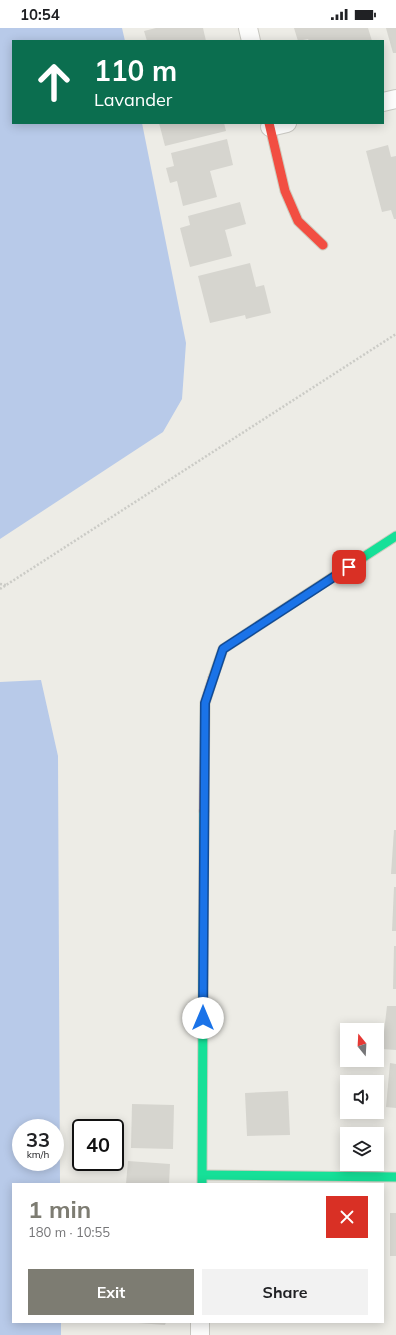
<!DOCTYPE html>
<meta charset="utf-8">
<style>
body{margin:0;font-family:Mulish,sans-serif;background:#f2f2f2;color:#202124;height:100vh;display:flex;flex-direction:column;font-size:15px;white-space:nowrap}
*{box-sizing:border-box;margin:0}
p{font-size:13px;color:#757577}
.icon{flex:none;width:22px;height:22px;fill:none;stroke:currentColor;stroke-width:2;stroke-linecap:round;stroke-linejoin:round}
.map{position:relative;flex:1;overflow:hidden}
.drawer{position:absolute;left:12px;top:1155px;width:372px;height:140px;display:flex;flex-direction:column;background:#fff;border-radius:0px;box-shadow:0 2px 10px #0003}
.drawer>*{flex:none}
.banner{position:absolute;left:12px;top:12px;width:372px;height:84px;border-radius:0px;box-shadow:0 2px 10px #0003;background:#0b6e4f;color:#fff;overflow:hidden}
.needle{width:26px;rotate:342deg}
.buttons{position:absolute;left:340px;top:995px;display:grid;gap:8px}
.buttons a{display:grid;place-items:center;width:44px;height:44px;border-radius:0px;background:#fff;box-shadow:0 2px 10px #0003;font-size:20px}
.speed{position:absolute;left:12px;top:1091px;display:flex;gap:8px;font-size:20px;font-weight:700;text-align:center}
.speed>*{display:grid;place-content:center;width:52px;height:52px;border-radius:50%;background:#fff;box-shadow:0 2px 10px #0003;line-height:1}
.speed small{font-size:10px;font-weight:400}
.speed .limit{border:2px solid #111;border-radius:6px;background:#fff;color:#111}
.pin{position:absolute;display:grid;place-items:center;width:34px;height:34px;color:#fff;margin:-17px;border-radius:8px;box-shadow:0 2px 6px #0006}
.me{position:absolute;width:44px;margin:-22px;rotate:0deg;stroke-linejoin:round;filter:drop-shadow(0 0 3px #0008)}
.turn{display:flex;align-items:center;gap:14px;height:84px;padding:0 16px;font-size:18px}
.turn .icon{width:52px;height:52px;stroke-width:2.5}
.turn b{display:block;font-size:28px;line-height:34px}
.round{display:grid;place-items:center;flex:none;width:42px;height:42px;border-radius:0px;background:#f2f2f2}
.headline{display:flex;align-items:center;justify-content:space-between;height:68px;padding:0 16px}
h1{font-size:24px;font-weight:700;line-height:30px;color:#7d7c72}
.button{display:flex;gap:8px;margin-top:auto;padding:8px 16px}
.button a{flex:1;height:46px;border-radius:0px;background:#7d7c72;color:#fff;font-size:16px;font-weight:700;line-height:46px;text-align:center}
.button a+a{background:#f2f2f2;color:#202124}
.status{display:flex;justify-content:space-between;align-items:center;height:28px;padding:0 20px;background:#fff;direction:ltr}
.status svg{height:11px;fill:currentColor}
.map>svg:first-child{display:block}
.water{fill:#b8cae9;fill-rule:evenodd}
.building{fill:#d6d5cf}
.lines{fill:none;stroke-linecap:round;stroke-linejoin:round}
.street-casing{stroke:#c9c8c2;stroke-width:20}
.fast-casing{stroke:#cdccbf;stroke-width:11}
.slow-casing{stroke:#cdccbf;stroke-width:11}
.jam-casing{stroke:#cdccbf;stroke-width:11}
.path{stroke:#cbcbc6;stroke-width:2.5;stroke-dasharray:2 2;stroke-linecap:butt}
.street{stroke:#fcfcfb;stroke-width:18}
.fast{stroke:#16e098;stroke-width:9}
.slow{stroke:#ffcf43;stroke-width:9}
.jam{stroke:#f24e42;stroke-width:9}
.route-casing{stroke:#114b97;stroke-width:10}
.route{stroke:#1a73e8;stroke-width:7}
</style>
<div class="status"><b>10:54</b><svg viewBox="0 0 49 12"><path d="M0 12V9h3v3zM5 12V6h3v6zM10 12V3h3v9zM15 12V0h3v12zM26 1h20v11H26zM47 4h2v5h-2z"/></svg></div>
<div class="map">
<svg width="396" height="1307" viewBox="0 0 396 1307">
<rect width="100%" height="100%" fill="#edece6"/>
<g class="water">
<polygon points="0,0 122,0 125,13 13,13 13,95 142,95 186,315 182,371 163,404 0,511"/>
<path d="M41 652 58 728 60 1156H13V1294H61V1307H0V654ZM21 1100H55V1134H21Z"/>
</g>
<g class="building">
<polygon points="156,0 203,0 206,13 147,13 144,3"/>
<polygon points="294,0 368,0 372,13 309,13 308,11 298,13"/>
<polygon points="386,0 396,0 396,25 393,25"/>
<polygon points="159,95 224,95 226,103 165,118"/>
<polygon points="227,111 233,137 210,143 217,169 183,178 177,153 170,155 166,140 174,138 171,125"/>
<polygon points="388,117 391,129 396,128 396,191 394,191 391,182 382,184 366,123"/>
<polygon points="240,174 246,196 225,202 232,228 190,239 180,200 190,197 188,188"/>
<polygon points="250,235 256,259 264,257 271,285 246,291 245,287 210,295 198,248"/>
<polygon points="394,802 396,802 396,846 391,846"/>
<polygon points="394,859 396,859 396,903 392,903"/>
<polygon points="394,918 396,918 396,961 393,961"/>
<polygon points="387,978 396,978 396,1022 382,1021"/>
<polygon points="390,1035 396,1036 396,1080 386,1079"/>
<polygon points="288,1063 290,1107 247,1108 245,1065"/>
<polygon points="132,1076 174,1077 173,1121 131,1120"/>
<polygon points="128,1133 170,1136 169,1156 126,1156"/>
<rect x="390" y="1185" width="6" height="43"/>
<polygon points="138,1294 166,1294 165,1297 138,1295"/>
</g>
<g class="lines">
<g class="street-casing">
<g id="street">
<polyline points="248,0 251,13"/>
<polyline points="383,74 396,71"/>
<polyline points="270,99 287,95"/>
<polyline points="200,1307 200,1294"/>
</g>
</g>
<g class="fast-casing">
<g id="fast">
<polyline points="342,543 396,508"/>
<polyline points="203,1147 396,1149"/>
<polyline points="202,1156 204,783"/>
</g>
</g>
<g class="slow-casing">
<polyline id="slow" points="213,650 223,621 342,543"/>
</g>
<g class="jam-casing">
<g id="jam">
<polyline points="269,95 285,163 298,193 323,217"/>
<polyline points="204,783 205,675 213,650"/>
</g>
</g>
<g class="path">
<polyline points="0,556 6,557"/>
<polyline points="0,561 396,306"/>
</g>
<use href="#street" class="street"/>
<use href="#fast" class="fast"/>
<use href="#slow" class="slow"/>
<use href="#jam" class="jam"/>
</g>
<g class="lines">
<g class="route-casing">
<polyline id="route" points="203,990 205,675 223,621 349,539"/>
</g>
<use href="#route" class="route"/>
</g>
</svg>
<div class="buttons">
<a><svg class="needle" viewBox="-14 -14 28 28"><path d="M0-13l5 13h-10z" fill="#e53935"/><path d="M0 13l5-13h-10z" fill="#757577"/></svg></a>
<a><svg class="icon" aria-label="sound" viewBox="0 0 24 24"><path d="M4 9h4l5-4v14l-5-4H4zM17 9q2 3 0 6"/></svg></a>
<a><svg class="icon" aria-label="layers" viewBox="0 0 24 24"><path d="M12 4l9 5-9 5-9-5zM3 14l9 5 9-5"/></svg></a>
</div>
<div class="speed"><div>33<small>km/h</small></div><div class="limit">40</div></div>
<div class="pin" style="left:349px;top:539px;background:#d93025"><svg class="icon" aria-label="arrive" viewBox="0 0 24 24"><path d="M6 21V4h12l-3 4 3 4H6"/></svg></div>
<svg class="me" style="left:203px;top:990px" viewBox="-20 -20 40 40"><circle r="19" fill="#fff"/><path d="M0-13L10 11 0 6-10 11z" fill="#1a73e8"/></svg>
<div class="banner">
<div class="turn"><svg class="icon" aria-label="ahead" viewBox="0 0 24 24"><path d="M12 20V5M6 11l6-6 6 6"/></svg><div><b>110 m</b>Lavander</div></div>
</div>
<section class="drawer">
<div class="headline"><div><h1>1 min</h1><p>180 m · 10:55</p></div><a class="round" style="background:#d93025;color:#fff"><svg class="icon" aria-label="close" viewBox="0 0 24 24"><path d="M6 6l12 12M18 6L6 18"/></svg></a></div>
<div class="button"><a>Exit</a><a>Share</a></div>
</section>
</div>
